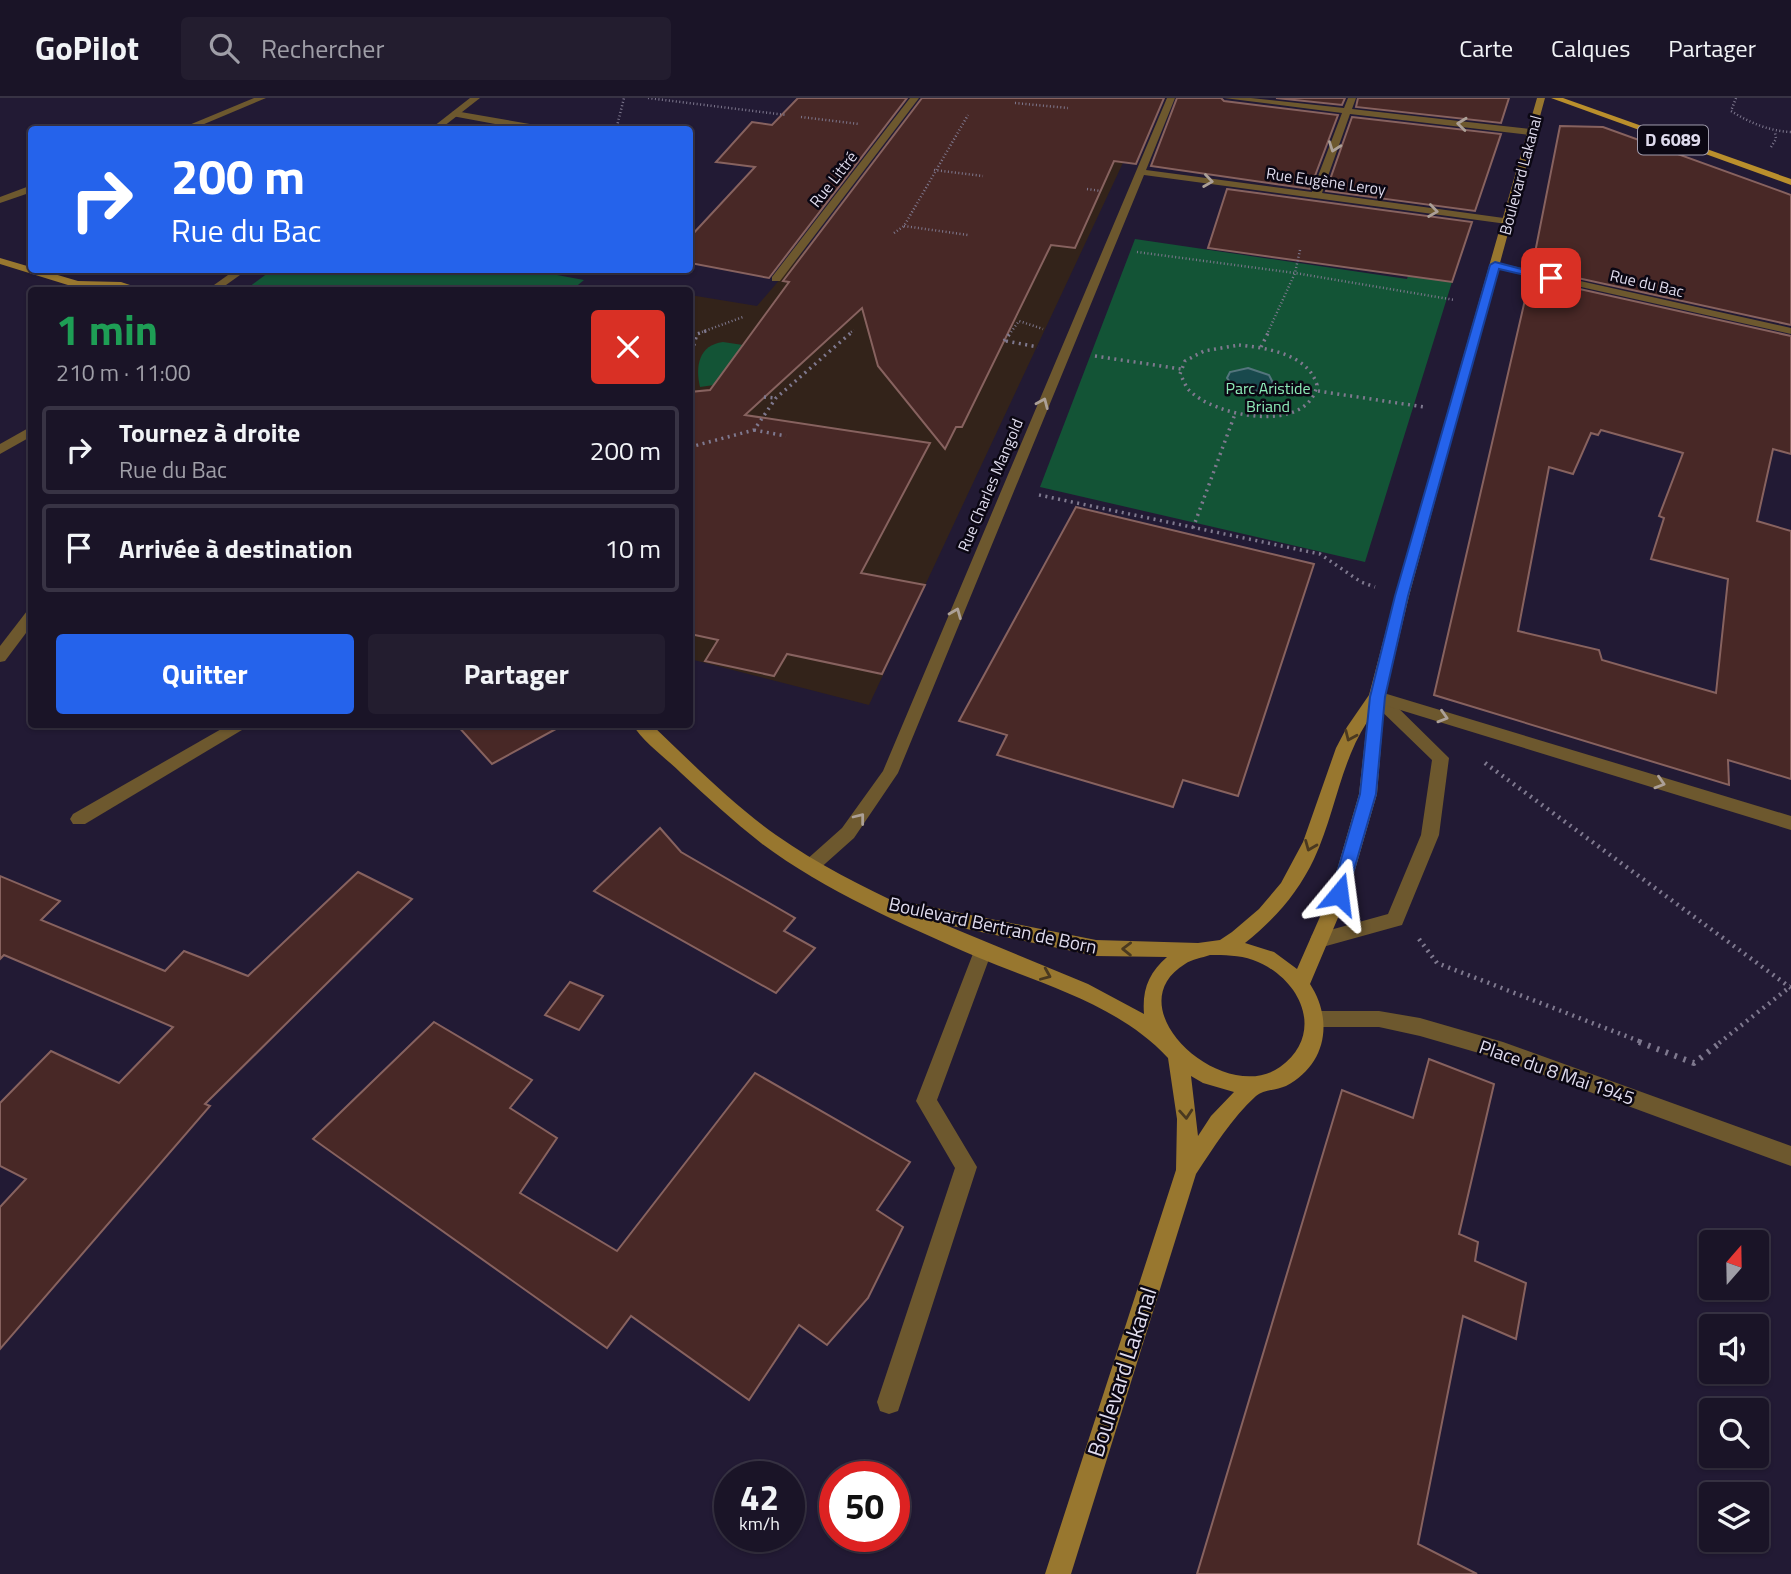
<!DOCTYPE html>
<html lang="fr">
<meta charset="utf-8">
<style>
body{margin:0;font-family:"Titillium Web",sans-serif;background:#231d2f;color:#f1f3f6;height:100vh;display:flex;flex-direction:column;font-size:26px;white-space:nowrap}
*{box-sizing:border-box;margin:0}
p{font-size:23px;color:#9f9ea7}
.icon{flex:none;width:38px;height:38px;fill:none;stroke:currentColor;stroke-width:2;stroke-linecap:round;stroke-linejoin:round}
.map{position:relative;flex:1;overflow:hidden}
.details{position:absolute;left:28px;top:189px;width:665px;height:441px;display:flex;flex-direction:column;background:#1a1427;border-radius:7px;box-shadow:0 2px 5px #0004,0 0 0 2px #383344}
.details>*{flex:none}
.top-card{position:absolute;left:28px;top:28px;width:665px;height:147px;border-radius:7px;box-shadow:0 2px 5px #0004,0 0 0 2px #383344;background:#2563eb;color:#fff;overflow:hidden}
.needle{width:46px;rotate:20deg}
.controls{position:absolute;left:1699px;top:1132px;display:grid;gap:14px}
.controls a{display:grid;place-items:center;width:70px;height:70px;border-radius:7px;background:#1a1427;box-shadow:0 2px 5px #0004,0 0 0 2px #383344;font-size:35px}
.speed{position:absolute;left:714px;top:1363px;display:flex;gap:14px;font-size:35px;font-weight:700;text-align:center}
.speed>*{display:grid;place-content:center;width:91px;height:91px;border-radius:50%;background:#1a1427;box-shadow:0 2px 5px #0004,0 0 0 2px #383344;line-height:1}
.speed small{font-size:18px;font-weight:400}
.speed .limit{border:10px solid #d22;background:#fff;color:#111}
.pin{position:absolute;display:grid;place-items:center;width:60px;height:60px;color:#fff;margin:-30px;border-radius:14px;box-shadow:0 4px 10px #0006}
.me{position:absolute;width:77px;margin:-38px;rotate:16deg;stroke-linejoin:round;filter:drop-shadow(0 0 5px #0008)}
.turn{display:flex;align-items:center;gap:24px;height:147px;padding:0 28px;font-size:32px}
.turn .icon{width:91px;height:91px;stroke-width:2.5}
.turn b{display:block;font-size:49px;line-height:60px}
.round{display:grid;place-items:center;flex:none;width:74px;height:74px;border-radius:7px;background:#231d2f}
.overview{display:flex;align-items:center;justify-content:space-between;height:119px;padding:0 28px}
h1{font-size:42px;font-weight:700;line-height:52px;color:#1e9e55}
.button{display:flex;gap:14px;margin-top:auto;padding:14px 28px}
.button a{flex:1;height:80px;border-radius:7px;background:#2563eb;color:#fff;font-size:28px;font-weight:700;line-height:80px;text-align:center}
.button a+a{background:#231d2f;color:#f1f3f6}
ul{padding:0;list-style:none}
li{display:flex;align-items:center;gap:21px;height:88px;margin:0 14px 10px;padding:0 14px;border:4px solid #383344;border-radius:7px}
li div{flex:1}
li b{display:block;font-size:26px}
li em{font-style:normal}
header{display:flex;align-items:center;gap:42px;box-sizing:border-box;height:98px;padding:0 35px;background:#1a1427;border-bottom:2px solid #383344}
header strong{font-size:33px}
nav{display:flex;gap:38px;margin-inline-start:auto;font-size:24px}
.search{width:490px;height:63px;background:#231d2f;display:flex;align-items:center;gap:18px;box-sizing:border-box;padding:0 24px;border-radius:7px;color:#9f9ea7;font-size:26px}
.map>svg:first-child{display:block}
.education{fill:#33231a}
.green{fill:#135436}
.water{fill:#19494d;stroke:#54757d;stroke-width:2}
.building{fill:#482826;stroke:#87625f;stroke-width:2;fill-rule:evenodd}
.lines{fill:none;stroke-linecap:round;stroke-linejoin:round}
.path-far3{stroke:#7f798f;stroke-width:2.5;stroke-dasharray:1 2.5;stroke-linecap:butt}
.path-far2{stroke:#7f798f;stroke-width:3.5;stroke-dasharray:2 4.5;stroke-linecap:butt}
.path-far1{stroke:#7f798f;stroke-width:4.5;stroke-dasharray:2 5;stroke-linecap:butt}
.path{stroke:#7f798f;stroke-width:6;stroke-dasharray:2.5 7;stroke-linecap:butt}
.lane{fill:#6d582e;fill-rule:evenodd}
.street{fill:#6d582e;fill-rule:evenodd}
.secondary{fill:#98772f;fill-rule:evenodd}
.primary{fill:#ba8f2c;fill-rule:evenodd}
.oneway{stroke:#aca097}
.oneway2{stroke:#4a3920}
.route{fill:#2563eb;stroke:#184099;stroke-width:2}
.labels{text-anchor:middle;stroke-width:5;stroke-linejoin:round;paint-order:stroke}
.far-street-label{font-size:16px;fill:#dfdbed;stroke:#0b0713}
.far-park-label{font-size:16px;fill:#8deab7;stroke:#0b0713}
.shield{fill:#0b0713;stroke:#9f9bac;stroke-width:2}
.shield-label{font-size:18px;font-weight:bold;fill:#dfdbed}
.street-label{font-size:19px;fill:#dfdbed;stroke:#0b0713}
.near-street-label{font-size:23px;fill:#dfdbed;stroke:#0b0713}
</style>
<header>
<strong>GoPilot</strong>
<div class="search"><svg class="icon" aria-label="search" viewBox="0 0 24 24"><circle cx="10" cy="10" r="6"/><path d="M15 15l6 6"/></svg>Rechercher</div>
<nav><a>Carte</a><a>Calques</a><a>Partager</a></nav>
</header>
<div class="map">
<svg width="1791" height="1476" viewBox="0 0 1791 1476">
<rect width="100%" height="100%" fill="#221a34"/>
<polygon class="education" points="1136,37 869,607 690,561 690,197 757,208 885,59"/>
<g class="green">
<polygon points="1135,141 1407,181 1408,178 1452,184 1365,464 1040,389"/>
<polygon points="272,172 530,172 584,182 572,192 245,192"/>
<path d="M723 244 743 247 714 287 700 289C695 268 699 247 723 244Z"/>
</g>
<path class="water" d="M1248 270 1269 277 1273 285 1271 288C1257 297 1236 295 1227 280L1230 274Z"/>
<g class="building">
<polygon points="798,0 907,0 769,180 690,165 690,139 755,69 716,64 752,24 772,27"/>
<polygon points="922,0 1164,0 1136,66 1114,63 1075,150 1051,147 962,329 956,329 945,351 878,268 862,210 745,317 930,345 861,475 925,487 882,576 787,556 774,578 705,563 718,542 690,536 690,294 710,292 789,184 783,183"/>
<polygon points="1177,0 1221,0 1224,3 1338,17 1310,91 1151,68"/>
<polygon points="1276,0 1345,0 1342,7"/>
<polygon points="1358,0 1509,0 1501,25 1356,9"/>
<polygon points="1352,19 1501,36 1475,113 1326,93"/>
<polygon points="1560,28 1603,29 1791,97 1791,227 1532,170"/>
<polygon points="1227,91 1472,124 1452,184 1208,150"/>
<path d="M1530 180 1791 238V356L1773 351 1757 423 1791 433V681L1728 662 1729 687 1434 597ZM1601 332 1683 355 1659 418 1664 420 1651 461 1728 481 1716 595 1602 562 1599 552 1518 533 1549 369 1573 376 1591 335 1598 337Z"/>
<polygon points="1076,409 1314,466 1238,698 1183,682 1173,709 997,657 1007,637 959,623"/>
<polygon points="456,626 565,626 492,666"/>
<polygon points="660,730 681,754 795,820 784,833 815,850 776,895 594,793"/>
<polygon points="358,774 412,801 205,1006 210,1008 0,1251 0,1109 26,1081 0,1068 0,1005 51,953 119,985 173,929 4,857 0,861 0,778 60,803 41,822 165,873 184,853 248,878"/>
<polygon points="570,884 603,898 579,932 545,917"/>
<polygon points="434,924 532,982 510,1010 557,1040 520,1095 617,1153 755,975 910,1064 877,1112 903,1129 868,1200 827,1247 799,1227 749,1302 631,1218 607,1250 313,1041"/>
<polygon points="1429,961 1494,986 1459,1136 1478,1144 1475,1163 1526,1185 1516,1241 1463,1218 1418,1446 1477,1476 1197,1476 1342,992 1413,1020"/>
</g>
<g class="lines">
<g class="path-far3">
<polyline points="648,0 786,17"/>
<path d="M1736 0 1731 13C1750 25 1769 33 1791 34"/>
<polyline points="1015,5 1068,10"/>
<polyline points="801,19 859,26"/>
<polyline points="616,32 624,0"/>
<polyline points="1771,49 1776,41 1775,34"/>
<polyline points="934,72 983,78"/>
<polyline points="1087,91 1101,93"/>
<polyline points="904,128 968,137"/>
<polyline points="894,135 904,128 968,17"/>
<polyline points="1137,154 1295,175 1300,152"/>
<polyline points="702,234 743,219"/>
<polyline points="851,234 854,232"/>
<polyline points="1011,234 1019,223 1043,231"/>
<polyline points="1268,234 1295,175 1455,202"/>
</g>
<g class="path-far2">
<polyline points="1004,243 1012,233"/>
<polyline points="1006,243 1038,249"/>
<path d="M1239 247C1267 250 1308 256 1317 287 1308 337 1213 319 1188 291 1185 287 1183 281 1180 276L1185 263 1204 253Z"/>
<polyline points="1261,249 1269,233"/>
<polyline points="1095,258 1181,271"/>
<polyline points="690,260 697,236 706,233"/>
<polyline points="1318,293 1424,309"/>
<polyline points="764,299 776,300"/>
<polyline points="754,332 786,338"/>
<polyline points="690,349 754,332 776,300 853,233"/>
<polyline points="1039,397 1320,456 1361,484 1375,489"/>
<polyline points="1193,430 1235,316"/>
</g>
<g class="path-far1">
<polyline points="1485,665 1791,890"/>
<polyline points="1419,841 1437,865 1644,945"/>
<polyline points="1719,945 1791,888"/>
</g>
<polyline class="path" points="1639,944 1694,965 1721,944"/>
<g class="lane">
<polygon points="455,13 547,29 551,32 528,32 452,18 452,14"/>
<polygon points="32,511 32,527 5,563 0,564 0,548 27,513"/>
<polygon points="1377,593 1383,595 1449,660 1439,737 1402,827 1319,850 1312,847 1310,842 1312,837 1388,816 1421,737 1432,662 1371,603 1369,599 1371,595"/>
<polygon points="230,626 252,626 85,726 73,726 70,721 73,716"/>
<polygon points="983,845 990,847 992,853 937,1002 977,1069 901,1304 898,1313 889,1316 880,1313 877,1304 955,1070 916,1003 974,853 976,847"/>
</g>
<g class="street">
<polygon points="254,0 266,0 190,32 177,32"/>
<polygon points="470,0 480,0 439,32 429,32"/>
<polygon points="910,0 919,0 780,183 772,183 772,179"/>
<polygon points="1167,0 1175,0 1146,72 1312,94 1342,15 1224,0 1251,0 1344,10 1348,0 1356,0 1352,11 1530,31 1535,34 1530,37 1350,16 1322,95 1511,121 1512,123 1507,126 1144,77 898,675 854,740 817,773 805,773 802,768 805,763 842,730 883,673"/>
<polygon points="32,87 32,94 0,105 0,99"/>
<polygon points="1495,164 1791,230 1791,236 1491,169 1490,167"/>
<polygon points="235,172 247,172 219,192 207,192"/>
<polygon points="32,328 32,338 0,356 0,346"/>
<polygon points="1377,593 1791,718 1791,732 1371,603 1369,599 1371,595"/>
<polygon points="1316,913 1379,913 1420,920 1503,944 1791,1048 1791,1068 1503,962 1420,938 1379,929 1316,929 1309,927 1306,921 1309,915"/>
</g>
<g class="secondary">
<path d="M1537 0H1545L1409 498 1385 599 1377 696 1348 796 1310 886C1334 923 1326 967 1286 988 1277 992 1263 992 1256 998 1231 1021 1214 1049 1196 1076L1071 1476H1045L1176 1072 1177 1021 1168 960C1118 906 1043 887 977 859 906 828 823 792 761 745 733 723 707 699 681 675 666 660 644 645 632 626H651C691 664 731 705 776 737 817 766 863 789 908 810L916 806 1096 842 1198 845 1220 842 1232 834 1259 811 1281 785 1303 744 1336 650 1347 629 1369 597 1395 498ZM1367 624 1359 696 1330 796 1297 871 1274 854 1245 845C1274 822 1298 795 1314 761 1335 716 1340 666 1367 624ZM943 826 1096 858 1167 859C1149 875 1142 891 1144 916L1088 886ZM1210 857C1224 857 1239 857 1253 862 1300 879 1327 935 1280 969 1224 1009 1113 910 1185 866 1192 861 1202 860 1210 857ZM1191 978 1203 985 1234 994 1211 1018 1198 1038Z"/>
<polygon points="0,160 78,183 121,184 145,192 96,189 99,192 84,192 0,166"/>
</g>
<polygon class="primary" points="1551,0 1563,0 1791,81 1791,87"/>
</g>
<defs><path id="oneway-chevron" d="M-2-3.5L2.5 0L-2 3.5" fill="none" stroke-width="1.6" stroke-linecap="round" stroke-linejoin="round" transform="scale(1.75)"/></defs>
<g class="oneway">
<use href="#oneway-chevron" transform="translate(1462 26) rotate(-174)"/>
<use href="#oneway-chevron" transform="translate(1334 49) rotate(110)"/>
<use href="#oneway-chevron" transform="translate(1208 83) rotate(8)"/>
<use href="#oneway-chevron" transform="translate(1433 113) rotate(8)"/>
<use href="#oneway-chevron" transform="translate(1043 305) rotate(-67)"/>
<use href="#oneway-chevron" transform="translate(956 515) rotate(-68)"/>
<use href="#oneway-chevron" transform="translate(1443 619) rotate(17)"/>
<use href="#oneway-chevron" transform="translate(1660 685) rotate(17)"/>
<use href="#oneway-chevron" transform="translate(860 720) rotate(-52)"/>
</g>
<g class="oneway2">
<use href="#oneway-chevron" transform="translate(1350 638) rotate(114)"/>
<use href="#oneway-chevron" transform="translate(1310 748) rotate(112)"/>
<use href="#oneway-chevron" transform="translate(1127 851) rotate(-179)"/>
<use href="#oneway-chevron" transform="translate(1046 877) rotate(23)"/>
<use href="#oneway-chevron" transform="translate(1186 1016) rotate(86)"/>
</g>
<polygon class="route" points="1495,164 1556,180 1551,183 1499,171 1408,498 1385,599 1376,696 1347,796 1345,801 1333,801 1331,796 1360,696 1370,599 1395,498 1490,167"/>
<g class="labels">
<g class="far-street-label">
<text transform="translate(1520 77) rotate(-75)" y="6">Boulevard Lakanal</text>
<text transform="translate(833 81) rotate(-52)" y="6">Rue Littré</text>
<text transform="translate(1326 83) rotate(8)" y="6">Rue Eugène Leroy</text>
<text transform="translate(1647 185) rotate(13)" y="6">Rue du Bac</text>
<text transform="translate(990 387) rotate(-67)" y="6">Rue Charles Mangold</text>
</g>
<g class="far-park-label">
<text x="1268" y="296">Parc Aristide<tspan x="1268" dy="18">Briand</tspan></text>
</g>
<rect class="shield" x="1638" y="27.5" width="70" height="29" rx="5"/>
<g class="shield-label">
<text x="1673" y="48">D 6089</text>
</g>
<g class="street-label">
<text transform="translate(993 827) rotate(12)" y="7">Boulevard Bertran de Born</text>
<text transform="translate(1557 974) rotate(19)" y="7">Place du 8 Mai 1945</text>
</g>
<g class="near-street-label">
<text transform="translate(1122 1274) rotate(-72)" y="8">Boulevard Lakanal</text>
</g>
</g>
</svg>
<div class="controls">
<a><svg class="needle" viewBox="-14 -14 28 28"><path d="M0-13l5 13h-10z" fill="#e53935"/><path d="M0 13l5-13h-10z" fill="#9f9ea7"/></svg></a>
<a><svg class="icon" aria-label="sound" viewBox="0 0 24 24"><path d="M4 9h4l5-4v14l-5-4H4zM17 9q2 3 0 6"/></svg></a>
<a><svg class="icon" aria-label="search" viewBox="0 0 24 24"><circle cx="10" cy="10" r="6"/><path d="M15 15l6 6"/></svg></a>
<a><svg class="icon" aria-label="layers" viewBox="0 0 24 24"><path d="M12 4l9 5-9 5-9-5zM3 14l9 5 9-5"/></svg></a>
</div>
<div class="speed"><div>42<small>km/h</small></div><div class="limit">50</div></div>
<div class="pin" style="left:1551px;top:180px;background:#d93025"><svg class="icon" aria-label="arrive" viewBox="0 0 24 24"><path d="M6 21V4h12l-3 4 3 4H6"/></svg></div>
<svg class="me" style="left:1339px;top:796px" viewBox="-20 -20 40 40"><path d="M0-17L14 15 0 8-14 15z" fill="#2563eb" stroke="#fff" stroke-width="4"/></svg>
<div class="top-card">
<div class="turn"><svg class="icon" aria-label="right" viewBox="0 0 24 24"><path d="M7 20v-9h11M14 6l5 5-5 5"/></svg><div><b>200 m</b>Rue du Bac</div></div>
</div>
<section class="details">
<div class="overview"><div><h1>1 min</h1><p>210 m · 11:00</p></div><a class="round" style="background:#d93025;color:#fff"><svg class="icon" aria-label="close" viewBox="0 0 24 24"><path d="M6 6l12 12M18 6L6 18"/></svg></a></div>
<ul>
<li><svg class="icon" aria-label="right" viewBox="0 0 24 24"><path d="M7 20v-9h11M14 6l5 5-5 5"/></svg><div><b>Tournez à droite</b><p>Rue du Bac</p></div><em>200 m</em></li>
<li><svg class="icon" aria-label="arrive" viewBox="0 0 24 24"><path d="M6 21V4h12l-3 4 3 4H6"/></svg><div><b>Arrivée à destination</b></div><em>10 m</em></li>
</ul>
<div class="button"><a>Quitter</a><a>Partager</a></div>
</section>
</div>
